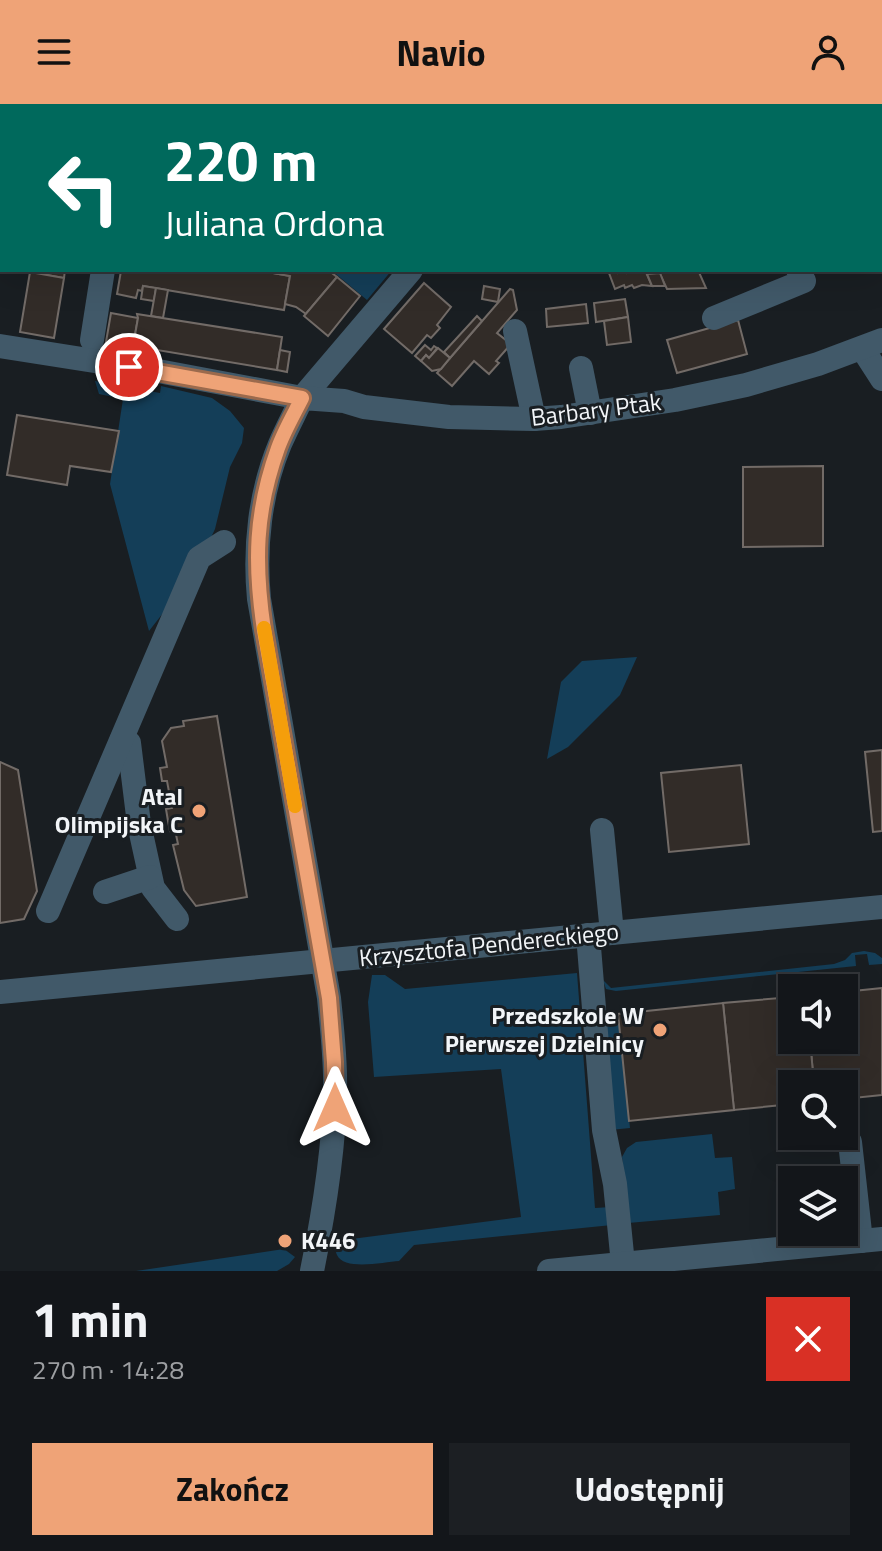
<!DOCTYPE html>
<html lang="pl">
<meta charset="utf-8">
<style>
body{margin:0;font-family:"Titillium Web",sans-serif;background:#1c1f23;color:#f1f3f6;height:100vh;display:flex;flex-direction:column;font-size:30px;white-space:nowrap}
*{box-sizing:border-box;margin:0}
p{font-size:26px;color:#9d9fa2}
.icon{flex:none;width:44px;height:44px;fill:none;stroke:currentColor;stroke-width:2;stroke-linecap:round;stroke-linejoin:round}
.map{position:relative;height:1167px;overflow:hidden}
.drawer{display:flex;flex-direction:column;background:#13161a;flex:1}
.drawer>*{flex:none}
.hud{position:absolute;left:0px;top:0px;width:882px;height:168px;box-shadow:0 8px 32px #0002,0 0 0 2px #323539;background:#00695c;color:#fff;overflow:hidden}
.tools{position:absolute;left:778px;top:870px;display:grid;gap:16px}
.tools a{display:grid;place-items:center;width:80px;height:80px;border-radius:0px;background:#13161a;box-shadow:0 8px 32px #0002,0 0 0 2px #323539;font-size:40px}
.pin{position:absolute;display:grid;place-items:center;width:68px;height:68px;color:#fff;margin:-34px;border:4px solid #fff;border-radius:50%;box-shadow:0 2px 8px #0007}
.me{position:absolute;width:88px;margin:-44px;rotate:0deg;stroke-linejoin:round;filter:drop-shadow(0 0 6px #0008)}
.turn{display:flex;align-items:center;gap:28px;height:168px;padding:0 32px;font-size:36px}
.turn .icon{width:104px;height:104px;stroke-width:2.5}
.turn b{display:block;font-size:56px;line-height:68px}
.round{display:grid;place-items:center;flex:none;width:84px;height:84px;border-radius:0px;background:#1c1f23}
.summary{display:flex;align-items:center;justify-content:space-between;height:136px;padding:0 32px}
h1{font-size:48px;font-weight:700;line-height:60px}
.primary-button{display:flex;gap:16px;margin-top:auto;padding:16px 32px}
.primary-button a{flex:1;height:92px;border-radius:0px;background:#efa377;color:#111;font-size:32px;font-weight:700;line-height:92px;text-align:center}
.primary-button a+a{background:#1c1f23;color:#f1f3f6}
header{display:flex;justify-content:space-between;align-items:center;height:104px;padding:0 32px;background:#efa377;color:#111;font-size:36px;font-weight:700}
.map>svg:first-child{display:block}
.green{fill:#143e58}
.building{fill:#322c28;stroke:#726b67;stroke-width:2}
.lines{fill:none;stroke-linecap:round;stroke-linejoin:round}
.minor{stroke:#415969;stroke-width:24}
.route-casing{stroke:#9b6a4d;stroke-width:20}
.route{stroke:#efa377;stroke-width:14}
.slow{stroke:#f59e0b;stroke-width:14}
.poi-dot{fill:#efa377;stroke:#191e22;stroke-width:3}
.labels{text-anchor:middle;stroke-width:6;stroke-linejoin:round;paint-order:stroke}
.street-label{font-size:24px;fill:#f2f5f8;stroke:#191e22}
.poi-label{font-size:24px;font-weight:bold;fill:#f2f5f8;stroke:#191e22;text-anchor:end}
</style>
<header><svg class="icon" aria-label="menu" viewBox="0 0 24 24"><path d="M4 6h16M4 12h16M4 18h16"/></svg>Navio<svg class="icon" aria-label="person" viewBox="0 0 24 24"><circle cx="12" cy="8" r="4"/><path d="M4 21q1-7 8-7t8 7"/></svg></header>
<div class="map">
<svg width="882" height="1167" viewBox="0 0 882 1167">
<rect width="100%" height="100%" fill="#191e22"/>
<g class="green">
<polygon points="331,166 392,166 367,196"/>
<polygon points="95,277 160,289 161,282 212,294 230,307 244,324 242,339 230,363 215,425 195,468 149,527 110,380 123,295 99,290"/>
<polygon points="637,553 620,591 568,643 547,655 561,578 582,557"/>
<polygon points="864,847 875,849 882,854 882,860 869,861 867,850 855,851 856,862 616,887 606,885 603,876 611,884 834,860 845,856 852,849"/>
<path d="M577 869 595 1104 611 1103 612 1121 414 1141 399 1157C384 1158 344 1167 337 1151 335 1147 336 1142 336 1137L521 1113 501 965 374 973 368 898 372 871H385L405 885Z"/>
<polygon points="619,920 630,1024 610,1026 601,922"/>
<polygon points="712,1030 715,1054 732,1053 735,1085 718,1088 720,1111 628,1119 622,1053 627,1044 636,1038"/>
<polygon points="284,1145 295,1153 289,1160 277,1167 136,1167"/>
</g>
<g class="building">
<polygon points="30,166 65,166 64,174 30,168"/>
<polygon points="118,166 256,166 290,172 284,206 143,182 142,187 138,186 136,194 117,190 121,167"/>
<polygon points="256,166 328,166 337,173 306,210 296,203 285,200 290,172"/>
<polygon points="617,166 618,169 626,166 627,169 634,166 637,168 645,166 652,182 642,181 634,184 632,181 625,184 624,181 615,185 609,169"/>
<polygon points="662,166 698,166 706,184 667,185 660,170"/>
<polygon points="30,168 64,174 54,234 20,228"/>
<polygon points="660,169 665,182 652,182 647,170"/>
<polygon points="337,173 360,192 328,232 304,212"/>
<polygon points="424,179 451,203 437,221 440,224 431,234 427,231 412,249 384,225"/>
<polygon points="143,182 156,184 154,197 141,195"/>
<polygon points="484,182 500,185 498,198 482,195"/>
<polygon points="156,184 168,186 163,214 151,212"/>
<polygon points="510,185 513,186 517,206 497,229 511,240 496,257 499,259 489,270 474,257 452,282 437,269"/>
<polygon points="625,195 628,213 596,218 594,199"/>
<polygon points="586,200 588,219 547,223 546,205"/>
<polygon points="111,209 138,214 133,242 106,238"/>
<polygon points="137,210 282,233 277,266 133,242 138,214"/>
<polygon points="477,212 482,217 450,254 444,248"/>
<polygon points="628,213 631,238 607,241 604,217"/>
<polygon points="738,216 747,250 677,269 667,236"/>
<polygon points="425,241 431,246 434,242 437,244 429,254 426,251 421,257 415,252"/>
<polygon points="438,244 450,254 441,265 432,267 421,257 426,251 429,254"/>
<polygon points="280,246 290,248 287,268 277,266"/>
<polygon points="17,311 119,327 111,368 70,362 67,381 7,371"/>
<polygon points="823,362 823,442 743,443 743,363"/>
<polygon points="217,612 247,793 196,802 184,786 173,741 178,740 175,726 170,727 168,717 166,705 172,704 167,677 162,677 160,664 167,663 162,637 171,624 184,622 183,617"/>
<polygon points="882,646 882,727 873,728 865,648"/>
<polygon points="0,658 18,666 37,787 24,815 0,819"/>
<polygon points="741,661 749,740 669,748 661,669"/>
<polygon points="882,884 882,991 844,995 844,980 814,980 810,936 844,936 844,888"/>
<polygon points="792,893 792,936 810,936 814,980 792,980 792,1000 734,1006 723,899"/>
<polygon points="723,899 734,1006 629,1017 618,910"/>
</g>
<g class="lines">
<g class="minor">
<polyline points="203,0 206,2"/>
<polyline points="518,0 520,2"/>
<polyline points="706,0 707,2"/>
<polyline points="820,0 821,2"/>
<polyline points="121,2 121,0"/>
<polyline points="468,2 474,0"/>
<polyline points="551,2 557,0"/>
<polyline points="0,71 2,72"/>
<polyline points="880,108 882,112"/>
<polyline points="714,214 804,177 798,166"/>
<polyline points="515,227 534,315"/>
<polyline points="92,236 103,166"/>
<polyline points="0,242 158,267 302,294 411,166"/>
<polyline points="862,244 882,275"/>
<polyline points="581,264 590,309"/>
<polyline points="122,635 129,639 139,720 153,784 177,815"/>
<polyline points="602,726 612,829"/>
<polyline points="105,788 150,773"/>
<polyline points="48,807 199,454 224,438"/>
<polyline points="588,831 604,1026 615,1080 623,1160"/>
<polyline points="0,888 882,803"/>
<polyline points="850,1038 861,1137"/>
<path d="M312 1167C324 1108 334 1048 335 987 336 956 332 925 329 894L259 495C254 443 260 388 280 340 287 324 295 309 302 294L344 297 364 303 449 313 534 315 561 313 675 296 746 281 818 260 882 236"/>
<polyline points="549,1167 882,1135"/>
</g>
</g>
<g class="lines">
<g class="route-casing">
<path id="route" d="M129 263 302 294C294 310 284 327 278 344 255 408 254 459 264 526L329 894 334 958 335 1004"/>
</g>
<use href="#route" class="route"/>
<polyline class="slow" points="264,524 295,702"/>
</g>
<g class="poi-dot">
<circle cx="199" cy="707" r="8"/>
<circle cx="660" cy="926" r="8"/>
<circle cx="285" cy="1137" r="8"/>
</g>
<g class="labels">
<g class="street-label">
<text transform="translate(596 306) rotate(-7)" y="8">Barbary Ptak</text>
<text transform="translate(489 841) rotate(-6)" y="8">Krzysztofa Pendereckiego</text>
</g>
<g class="poi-label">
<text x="183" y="701">Atal<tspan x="183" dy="28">Olimpijska C</tspan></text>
<text x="644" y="920">Przedszkole W<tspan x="644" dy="28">Pierwszej Dzielnicy</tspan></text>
<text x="301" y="1145" text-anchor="start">K446</text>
</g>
</g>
</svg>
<div class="tools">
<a><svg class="icon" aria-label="sound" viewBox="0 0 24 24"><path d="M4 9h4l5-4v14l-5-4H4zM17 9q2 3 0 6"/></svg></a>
<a><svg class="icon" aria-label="search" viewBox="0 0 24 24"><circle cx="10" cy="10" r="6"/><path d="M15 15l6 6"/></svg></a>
<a><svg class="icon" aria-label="layers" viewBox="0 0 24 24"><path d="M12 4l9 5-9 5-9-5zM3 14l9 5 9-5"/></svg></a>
</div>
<div class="pin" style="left:129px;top:263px;background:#d93025"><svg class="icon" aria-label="arrive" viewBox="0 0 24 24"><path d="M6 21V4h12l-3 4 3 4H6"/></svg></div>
<svg class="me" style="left:335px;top:1004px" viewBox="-20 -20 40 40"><path d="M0-17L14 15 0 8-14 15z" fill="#efa377" stroke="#fff" stroke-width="4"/></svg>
<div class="hud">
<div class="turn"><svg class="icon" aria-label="left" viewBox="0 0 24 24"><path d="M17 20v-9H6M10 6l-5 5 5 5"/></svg><div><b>220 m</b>Juliana Ordona</div></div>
</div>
</div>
<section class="drawer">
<div class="summary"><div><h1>1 min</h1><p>270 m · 14:28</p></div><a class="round" style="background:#d93025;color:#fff"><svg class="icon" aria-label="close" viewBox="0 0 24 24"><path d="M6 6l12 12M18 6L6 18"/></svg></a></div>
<div class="primary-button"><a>Zakończ</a><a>Udostępnij</a></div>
</section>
